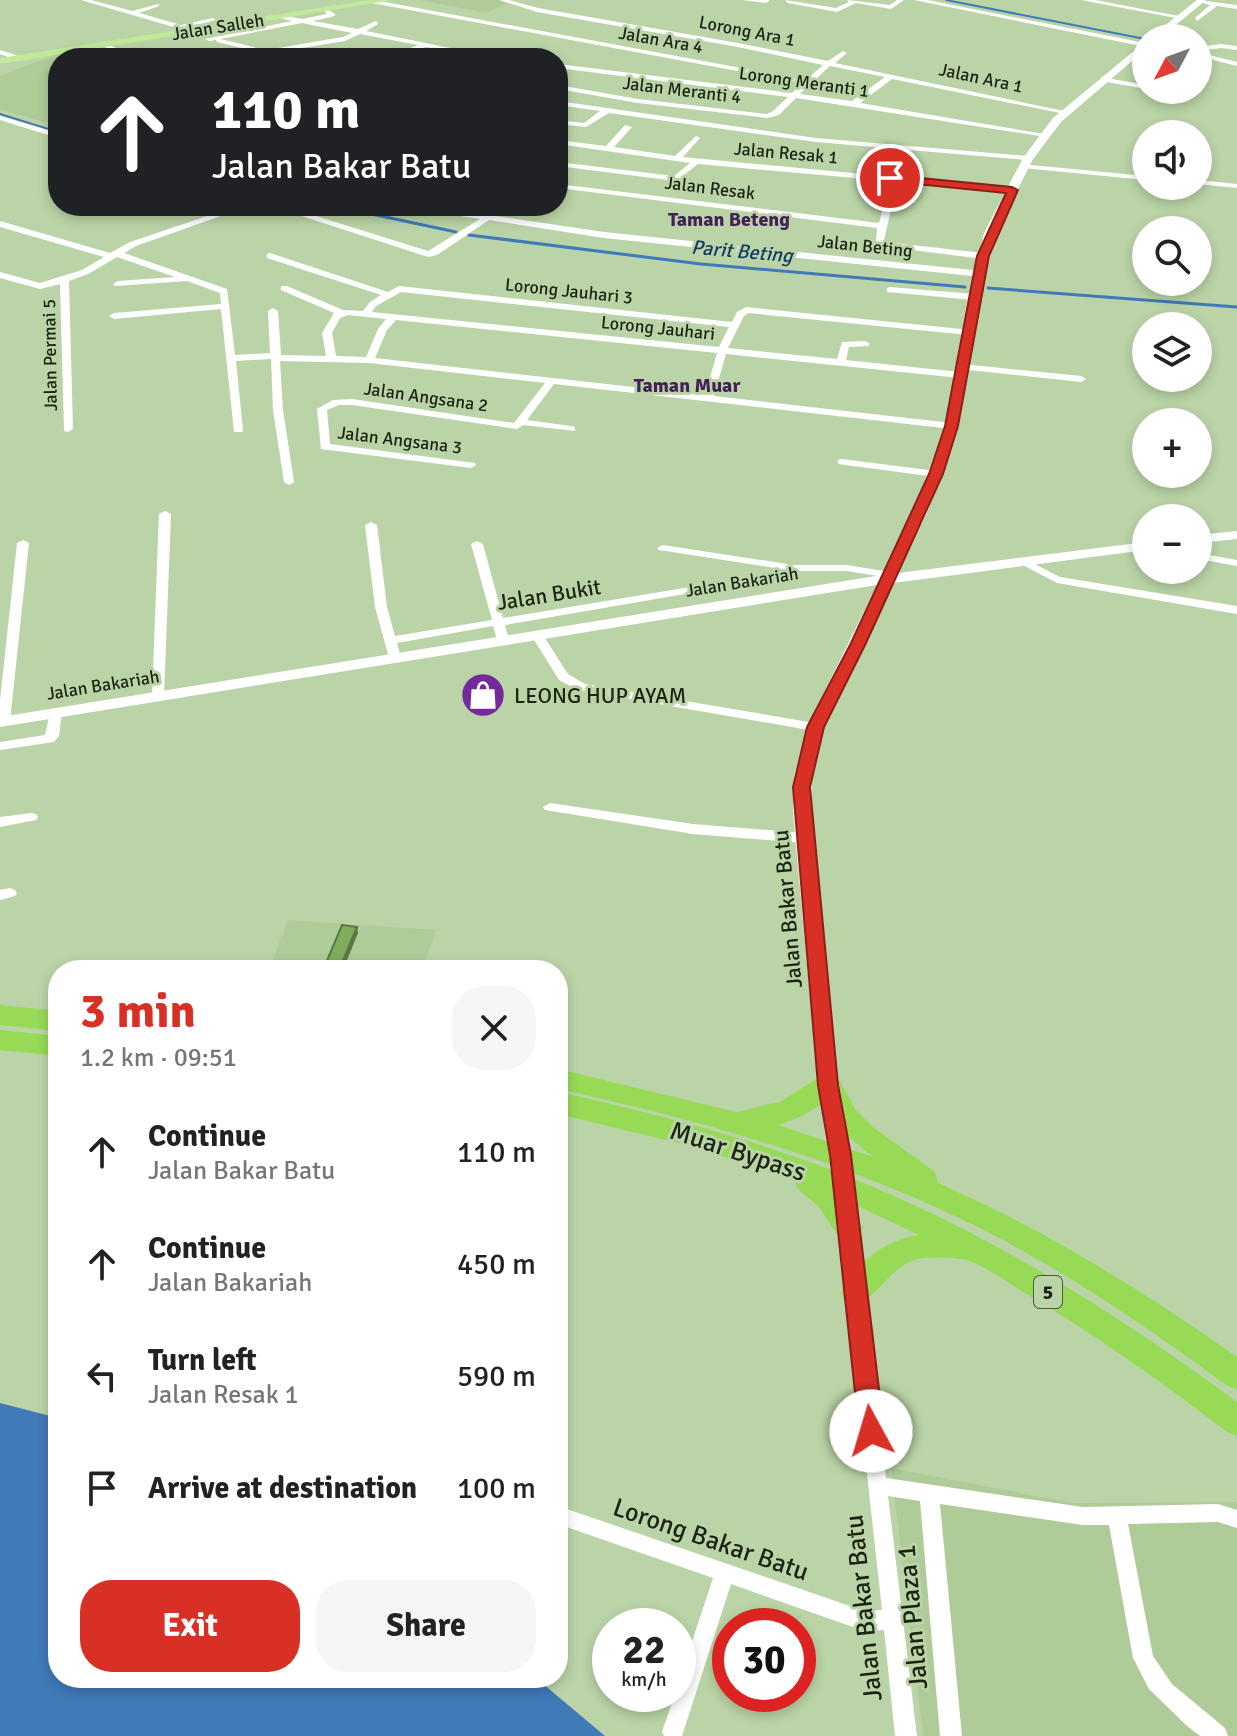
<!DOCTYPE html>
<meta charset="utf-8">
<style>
body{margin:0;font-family:Signika,sans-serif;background:#f6f6f6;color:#222;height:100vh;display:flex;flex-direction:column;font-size:30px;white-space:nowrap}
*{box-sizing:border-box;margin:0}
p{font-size:26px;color:#767676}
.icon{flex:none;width:44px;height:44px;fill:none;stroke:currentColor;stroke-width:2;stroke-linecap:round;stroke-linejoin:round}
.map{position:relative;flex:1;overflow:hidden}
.side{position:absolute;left:48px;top:960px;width:520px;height:728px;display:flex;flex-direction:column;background:#fff;border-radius:32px;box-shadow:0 4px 12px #0003}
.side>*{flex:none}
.hud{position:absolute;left:48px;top:48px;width:520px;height:168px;border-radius:32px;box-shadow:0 4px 12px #0003;background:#202124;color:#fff;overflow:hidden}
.needle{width:52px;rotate:229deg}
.buttons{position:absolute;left:1132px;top:24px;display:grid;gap:16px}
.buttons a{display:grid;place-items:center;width:80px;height:80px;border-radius:50%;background:#fff;box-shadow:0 4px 12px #0003;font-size:40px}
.speed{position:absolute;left:592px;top:1608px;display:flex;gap:16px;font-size:40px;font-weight:700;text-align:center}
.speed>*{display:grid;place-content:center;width:104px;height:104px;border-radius:50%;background:#fff;box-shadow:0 4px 12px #0003;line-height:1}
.speed small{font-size:20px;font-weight:400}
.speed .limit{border:12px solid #d22;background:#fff;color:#111}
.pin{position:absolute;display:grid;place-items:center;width:68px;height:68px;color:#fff;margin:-34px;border:4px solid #fff;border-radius:50%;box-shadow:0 2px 8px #0007}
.me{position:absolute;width:88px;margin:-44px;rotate:354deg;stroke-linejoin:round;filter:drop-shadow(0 0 6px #0008)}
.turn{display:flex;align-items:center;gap:28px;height:168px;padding:0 32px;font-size:36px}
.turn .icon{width:104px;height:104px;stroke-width:2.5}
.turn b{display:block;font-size:56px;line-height:68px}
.round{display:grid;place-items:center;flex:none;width:84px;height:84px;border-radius:32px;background:#f6f6f6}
.overview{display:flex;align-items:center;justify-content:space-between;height:136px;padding:0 32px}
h1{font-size:48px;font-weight:800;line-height:60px;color:#d93025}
.cta{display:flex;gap:16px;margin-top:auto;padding:16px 32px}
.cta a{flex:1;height:92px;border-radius:32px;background:#d93025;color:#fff;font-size:32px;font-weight:800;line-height:92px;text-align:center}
.cta a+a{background:#f6f6f6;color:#222}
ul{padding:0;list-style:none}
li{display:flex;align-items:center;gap:24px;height:112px;padding:0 32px}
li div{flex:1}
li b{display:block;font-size:30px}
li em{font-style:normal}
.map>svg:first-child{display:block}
.built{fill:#aecb98}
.water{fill:#407ab9}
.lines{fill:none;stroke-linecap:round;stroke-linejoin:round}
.stream-far1{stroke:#407ab9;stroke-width:2}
.stream{stroke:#407ab9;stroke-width:3}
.street{fill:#fff;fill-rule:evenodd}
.secondary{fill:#fff;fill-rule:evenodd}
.primary{fill:#c0e99a;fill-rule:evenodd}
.highway{fill:#96da56;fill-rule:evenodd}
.shaded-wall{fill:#5a7842}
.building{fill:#81ac5e;stroke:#5a7842;stroke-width:2}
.route{fill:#d93025;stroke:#8d1f18;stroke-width:2}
.labels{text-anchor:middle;stroke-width:6;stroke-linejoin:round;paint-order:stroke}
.far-street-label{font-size:18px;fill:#1c2514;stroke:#bad4a7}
.far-neighbourhood-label{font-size:20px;font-weight:bold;fill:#452158;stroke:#bad4a7}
.far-water-label{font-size:20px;font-style:italic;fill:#113b66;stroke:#bad4a7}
.shield{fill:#bad4a7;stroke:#4b5a40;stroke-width:2}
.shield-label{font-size:20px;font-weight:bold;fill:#1c2514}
.street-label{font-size:22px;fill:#1c2514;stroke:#bad4a7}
.poi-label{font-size:22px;fill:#1c2514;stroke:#bad4a7;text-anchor:start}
.near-street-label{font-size:26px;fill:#1c2514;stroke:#bad4a7}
</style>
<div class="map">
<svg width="1237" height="1736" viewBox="0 0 1237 1736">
<rect width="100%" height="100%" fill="#bad4a7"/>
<g class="built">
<polygon points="420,0 499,0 507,3 486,13"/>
<polygon points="102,51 129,58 58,58 58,126 0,109 0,76 41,60"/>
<polygon points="288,920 436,930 422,970 269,970"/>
<polygon points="891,1468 1072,1503 1237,1502 1237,1736 923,1736"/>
</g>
<polygon class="water" points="0,1403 58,1418 58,1678 536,1678 605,1736 0,1736"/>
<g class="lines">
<g class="stream-far1">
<polyline points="946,0 1145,39"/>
<polyline points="0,114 58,132"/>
<polyline points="333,206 343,208"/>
</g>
<g class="stream">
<polyline points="334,206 456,232"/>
<polyline points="469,235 701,264 965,287"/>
<polyline points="988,288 1237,307"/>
</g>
<g class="street">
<polygon points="81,0 91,0 132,11 159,4 159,6 139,13 181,25 213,18 216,20 188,27 196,30 194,33"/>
<path d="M374 0 806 80 823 65 738 47 537 12 499 0H509L538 8 738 43 828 61 843 51 847 53 835 63 1069 112 1065 114 892 79 860 103 1050 135 1046 137 796 98 779 115 768 118 638 103 558 89V85L638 99 767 114 773 111 788 97 558 68V64L792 93 802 83 372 3ZM830 66 885 77 852 101 800 94Z"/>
<polygon points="742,0 769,0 769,1 766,3"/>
<polygon points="785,0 836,8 849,2 847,0 890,5 897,0 904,0 891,9 856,3 837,12 788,3"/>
<polygon points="914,0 927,0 1145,43 1146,47"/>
<polygon points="1081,0 1095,0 1184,17 1181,19"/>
<polygon points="1198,0 1237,5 1237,9 1217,6 1197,21 1195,18 1210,5 1199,2"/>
<path d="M326 8 335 14V16L313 21 358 29 376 21 378 24 366 31 500 58H485L426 47 404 55 367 58 402 51 418 45 360 34 345 41 277 52 296 58H283L217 42 216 40 209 41 205 39 292 21 280 18 282 15 302 19 327 14 323 10ZM302 23 352 33 343 37 266 50 220 39Z"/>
<path d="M107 43 116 48 148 58C132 58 115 56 103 45Z"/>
<polygon points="1221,44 1237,46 1237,50 1221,48 1198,51 1198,47"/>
<polygon points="0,50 19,56 20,58 16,60 0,54"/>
<polygon points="1198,52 1237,62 1237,66 1198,56"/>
<polygon points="1101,77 1146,85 1146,89 1101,81"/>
<polygon points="1156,90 1172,90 1191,95 1187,97"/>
<polygon points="558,101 816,138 1028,156 1032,158 1028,160 816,142 609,113 586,127 558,124 558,120 584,123 600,111 558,105"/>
<polygon points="0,116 58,133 58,138 0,120"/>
<polygon points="625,125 632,127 614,147 675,156 696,136 700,138 683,157 1012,188 1016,190 1012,192 698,164 676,181 558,166 558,162 674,176 690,163 558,144 558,140 606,146"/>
<polygon points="1020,164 1146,176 1146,180 1023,168 1020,168"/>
<polygon points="1198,180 1237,184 1237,188 1198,184"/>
<polygon points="558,184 879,223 882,211 879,208 883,205 891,210 884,240 886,242 983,253 987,256 983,259 881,246 876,241 877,228 558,188"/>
<polygon points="136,206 147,206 131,214 124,212"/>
<path d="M237 206H249L136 246 124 253 227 289 235 355 270 353 268 311 273 308 278 311 281 355 326 356 322 333 334 313 281 290V286H287L343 310 363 311 370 302 381 295 267 258V254L270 253 388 292 399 286 732 322 737 312 746 307 971 330 973 332 968 335 748 313 744 316 728 348 837 359 842 342 865 341 870 344 868 346 849 347 846 360 960 372 965 375 960 378 726 354 714 396 952 423 957 426 952 429 554 384 527 420 571 426 575 427V431L523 425 517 429 352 405H339L327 410 330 444 475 463 476 465 471 468 321 449 317 409 333 400 352 399 514 423 545 383 369 363 280 361 283 410 294 482 289 485 284 482 273 410 271 359 236 361 243 430 242 432H234L221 309 114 319 109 316 114 313 221 304 220 293 187 281 115 286 113 284 118 281 175 277 117 257 88 274 69 281 73 429 68 432 64 431 60 284 40 289 0 278V272L40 283 82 270 104 257 0 227V221L110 253 130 242ZM401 292 729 327 719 347 372 312 376 306ZM348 315 386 319 378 329 366 357 336 356 332 333 340 318ZM396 320 717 353 705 395 375 358 387 330Z"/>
<polygon points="271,206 284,206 428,251 480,219 412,209 408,206 429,206 604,232 982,271 986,274 982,277 604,238 489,220 437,255 428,257"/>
<polygon points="890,287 974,294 979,297 974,300 887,292 887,288"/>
<polygon points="962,364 1081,376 1086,379 1081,382 959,369 957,367"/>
<polygon points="842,459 936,471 941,474 936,477 838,464 838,460"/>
<polygon points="165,511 171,514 164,696 158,700 152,696 159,514"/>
<polygon points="371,522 377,525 387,607 395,636 492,620 471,544 477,541 483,544 503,618 714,583 720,586 714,589 505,625 509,640 503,644 497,640 493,626 397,643 401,658 395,662 389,658 375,607 365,525"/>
<polygon points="23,540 29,543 10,721 4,725 0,724 0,700 17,543"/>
<polygon points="663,545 794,565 847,565 890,572 896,575 890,578 847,571 794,571 659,550 657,548"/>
<polygon points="1198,553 1237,560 1237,566 1198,559"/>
<polygon points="1023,558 1060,577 1237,606 1237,614 1057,583 1019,563 1019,559"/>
<polygon points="537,631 541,632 568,674 585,684 815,723 821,727 815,731 578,690 559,680 531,635"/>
<polygon points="56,709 62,713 59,736 54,742 0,750 0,742 45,735 50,713"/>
<polygon points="550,803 693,824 804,833 811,838 804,843 693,834 545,810 543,807"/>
<polygon points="31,813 36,814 38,817 36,820 0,827 0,817"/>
<polygon points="10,888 15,890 17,893 15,896 0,900 0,890"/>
<polygon points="847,1213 853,1215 855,1220 886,1478 1083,1507 1218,1504 1237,1510 1237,1528 1218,1522 1128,1524 1153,1656 1172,1684 1225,1728 1228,1736 1200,1736 1187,1726 1149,1689 1133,1658 1109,1525 1083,1525 940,1504 962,1736 940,1736 920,1501 888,1496 917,1736 895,1736 884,1630 869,1631 850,1626 731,1584 682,1736 664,1736 662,1732 675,1694 678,1694 678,1684 713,1578 558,1524 558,1506 850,1606 869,1611 882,1610 839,1220 841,1215"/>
</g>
<g class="secondary">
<polygon points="1197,0 1206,0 1160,38 1149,38"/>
<polygon points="1146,41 1146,49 1061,122 1033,159 996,233 979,302 959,426 927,513 898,573 1146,542 1146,550 893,583 823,727 812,776 811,812 838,1085 855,1188 852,1194 844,1197 836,1194 833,1188 818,1085 793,812 794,776 807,727 877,585 0,727 0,717 882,575 913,513 945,426 967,302 984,233 1023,158 1053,118"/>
<polygon points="1237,531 1237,539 1198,543 1198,535"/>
</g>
<polygon class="primary" points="369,0 394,0 0,64 0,58"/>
<g class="highway">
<polygon points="0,1005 58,1011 58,1031 0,1025"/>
<polygon points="0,1030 58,1036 58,1056 0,1050"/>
<path d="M558 1069 736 1112 780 1102 818 1078 828 1075 838 1078 855 1109 874 1128 935 1172 938 1183C1045 1230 1142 1290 1237 1357V1389L1226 1385C1154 1332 1080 1281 1001 1239 863 1166 710 1122 558 1089ZM824 1103 835 1125 873 1157 778 1125 800 1117Z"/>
<path d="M558 1092C645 1111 731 1133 815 1164 968 1220 1107 1306 1237 1402V1436L1226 1431C1161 1382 1095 1334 1025 1293 1007 1282 986 1266 966 1260 957 1257 936 1257 924 1258 886 1261 875 1313 845 1302L841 1293C856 1262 885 1240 919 1235L847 1201 863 1227 858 1236 848 1239 838 1236 820 1208 798 1189 794 1180 695 1147 558 1114Z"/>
</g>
</g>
<polygon class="shaded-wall" points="357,927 358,933 343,970 339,970"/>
<polygon class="building" points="342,925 357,927 339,970 323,970"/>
<polygon class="route" points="890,175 1012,187 1018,190 989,256 958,426 943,474 866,643 824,727 810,787 838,1085 851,1155 884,1431 880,1439 871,1442 863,1439 859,1431 830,1155 818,1085 793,787 807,727 851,643 929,474 945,426 977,256 1006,193 887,181 885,178"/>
<defs>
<g id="shop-disc" transform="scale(2.3)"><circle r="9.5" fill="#76299b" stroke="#bad4a7"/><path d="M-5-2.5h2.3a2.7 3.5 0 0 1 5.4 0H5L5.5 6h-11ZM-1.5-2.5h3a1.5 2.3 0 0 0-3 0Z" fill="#fff"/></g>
</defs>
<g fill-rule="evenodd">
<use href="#shop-disc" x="483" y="695"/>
</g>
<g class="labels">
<g class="far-street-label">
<text transform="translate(218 27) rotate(-9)" y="6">Jalan Salleh</text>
<text transform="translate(747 31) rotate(11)" y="6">Lorong Ara 1</text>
<text transform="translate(661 40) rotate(10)" y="6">Jalan Ara 4</text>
<text transform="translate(981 78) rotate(12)" y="6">Jalan Ara 1</text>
<text transform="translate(804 82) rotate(8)" y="6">Lorong Meranti 1</text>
<text transform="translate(682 90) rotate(7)" y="6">Jalan Meranti 4</text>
<text transform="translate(786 153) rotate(5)" y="6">Jalan Resak 1</text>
<text transform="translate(710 188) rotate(7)" y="6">Jalan Resak</text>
<text transform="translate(865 246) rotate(6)" y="6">Jalan Beting</text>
<text transform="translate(569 291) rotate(6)" y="6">Lorong Jauhari 3</text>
<text transform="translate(658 328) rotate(6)" y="6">Lorong Jauhari</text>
<text transform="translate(50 355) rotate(-91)" y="6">Jalan Permai 5</text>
<text transform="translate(426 397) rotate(8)" y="6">Jalan Angsana 2</text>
<text transform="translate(400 440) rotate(7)" y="6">Jalan Angsana 3</text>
<text transform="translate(742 582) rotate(-9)" y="6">Jalan Bakariah</text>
<text transform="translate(103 685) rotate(-9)" y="6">Jalan Bakariah</text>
</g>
<g class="far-neighbourhood-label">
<text x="729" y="226">Taman Beteng</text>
<text x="687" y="392">Taman Muar</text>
</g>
<g class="far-water-label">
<text transform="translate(742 251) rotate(5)" y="7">Parit Beting</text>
</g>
<rect class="shield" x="1034" y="1276" width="28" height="32" rx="6"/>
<g class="shield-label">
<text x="1048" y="1299">5</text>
</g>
<g class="street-label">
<text transform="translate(549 594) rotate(-9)" y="8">Jalan Bukit</text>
<text transform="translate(787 909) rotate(-95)" y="8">Jalan Bakar Batu</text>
</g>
<g class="poi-label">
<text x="514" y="703">LEONG HUP AYAM</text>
</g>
<g class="near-street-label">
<text transform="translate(738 1151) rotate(18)" y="9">Muar Bypass</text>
<text transform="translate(711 1539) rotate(19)" y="9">Lorong Bakar Batu</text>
<text transform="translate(863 1608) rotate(-96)" y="9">Jalan Bakar Batu</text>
<text transform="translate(912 1617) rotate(-95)" y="9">Jalan Plaza 1</text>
</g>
</g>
</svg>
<div class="buttons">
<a><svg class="needle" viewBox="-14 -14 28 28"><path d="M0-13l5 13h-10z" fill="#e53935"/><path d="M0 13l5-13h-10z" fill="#767676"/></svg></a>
<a><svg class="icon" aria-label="sound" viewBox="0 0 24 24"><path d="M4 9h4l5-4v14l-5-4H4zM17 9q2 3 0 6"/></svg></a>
<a><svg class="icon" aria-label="search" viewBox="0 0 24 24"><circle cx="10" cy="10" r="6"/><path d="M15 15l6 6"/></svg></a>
<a><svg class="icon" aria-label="layers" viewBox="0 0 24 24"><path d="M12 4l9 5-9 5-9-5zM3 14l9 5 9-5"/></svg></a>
<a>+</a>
<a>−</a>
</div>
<div class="speed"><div>22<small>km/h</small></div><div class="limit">30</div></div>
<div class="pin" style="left:890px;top:178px;background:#d93025"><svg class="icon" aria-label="arrive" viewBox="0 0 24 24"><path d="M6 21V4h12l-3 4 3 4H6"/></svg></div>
<svg class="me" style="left:871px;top:1431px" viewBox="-20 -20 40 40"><circle r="19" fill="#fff"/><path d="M0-13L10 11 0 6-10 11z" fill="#d93025"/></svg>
<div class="hud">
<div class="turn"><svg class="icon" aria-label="ahead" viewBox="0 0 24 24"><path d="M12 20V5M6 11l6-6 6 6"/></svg><div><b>110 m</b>Jalan Bakar Batu</div></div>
</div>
<section class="side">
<div class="overview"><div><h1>3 min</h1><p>1.2 km · 09:51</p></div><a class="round"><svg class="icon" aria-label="close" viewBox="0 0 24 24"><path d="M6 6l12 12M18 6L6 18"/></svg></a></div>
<ul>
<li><svg class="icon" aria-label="ahead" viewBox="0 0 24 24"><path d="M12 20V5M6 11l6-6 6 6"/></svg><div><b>Continue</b><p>Jalan Bakar Batu</p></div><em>110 m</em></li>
<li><svg class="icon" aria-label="ahead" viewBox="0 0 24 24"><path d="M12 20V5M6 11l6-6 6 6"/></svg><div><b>Continue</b><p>Jalan Bakariah</p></div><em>450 m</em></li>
<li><svg class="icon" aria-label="left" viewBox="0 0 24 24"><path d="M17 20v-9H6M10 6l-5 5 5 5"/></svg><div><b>Turn left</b><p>Jalan Resak 1</p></div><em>590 m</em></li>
<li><svg class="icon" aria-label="arrive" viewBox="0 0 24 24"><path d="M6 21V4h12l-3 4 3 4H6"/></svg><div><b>Arrive at destination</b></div><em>100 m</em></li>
</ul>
<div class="cta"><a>Exit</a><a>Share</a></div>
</section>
</div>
